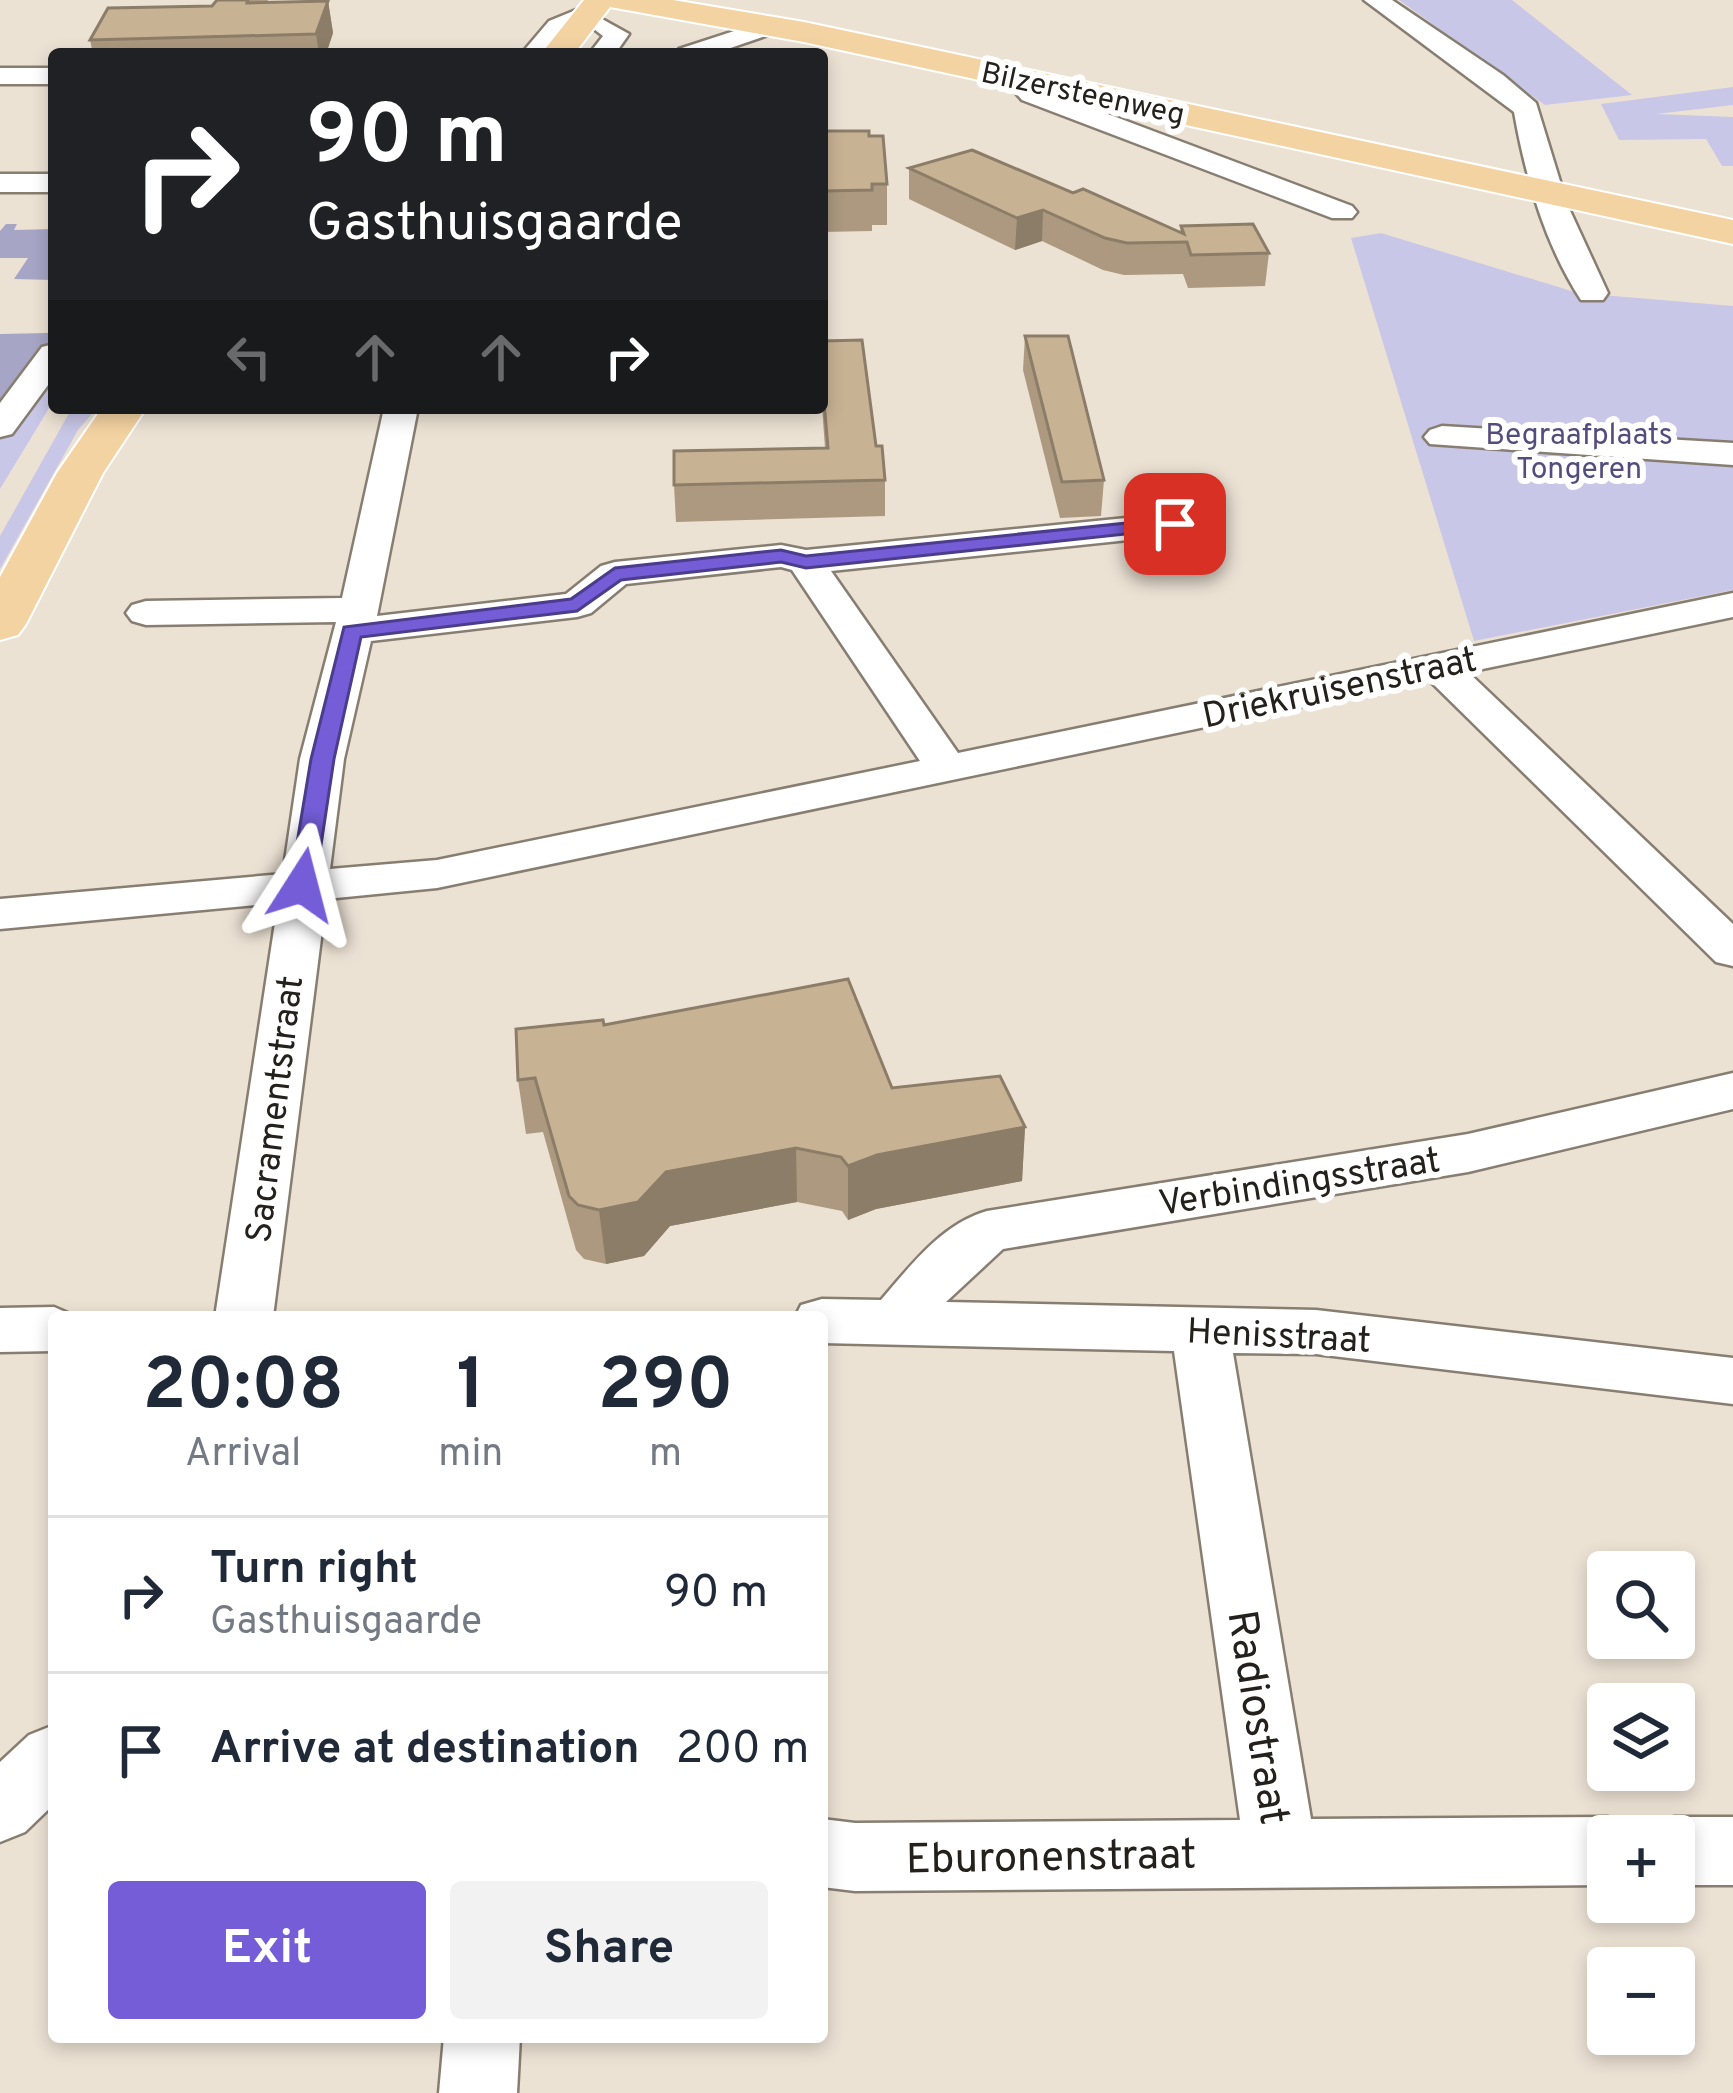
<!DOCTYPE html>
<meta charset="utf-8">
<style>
body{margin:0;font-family:Overpass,sans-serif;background:#f2f2f3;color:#1f2937;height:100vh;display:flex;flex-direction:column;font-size:45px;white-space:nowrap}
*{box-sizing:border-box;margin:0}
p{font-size:39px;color:#747a83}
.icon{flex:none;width:66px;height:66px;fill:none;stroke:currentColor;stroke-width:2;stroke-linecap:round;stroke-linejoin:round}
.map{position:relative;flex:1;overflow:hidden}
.details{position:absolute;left:48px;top:1311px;width:780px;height:732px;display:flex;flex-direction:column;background:#fff;border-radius:12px;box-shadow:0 6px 18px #0003}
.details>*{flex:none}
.hud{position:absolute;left:48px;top:48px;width:780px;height:366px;border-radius:12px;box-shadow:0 6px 18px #0003;background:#202124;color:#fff;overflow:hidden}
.fabs{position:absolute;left:1587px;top:1551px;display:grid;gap:24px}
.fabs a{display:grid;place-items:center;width:108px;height:108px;border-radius:12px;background:#fff;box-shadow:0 6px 18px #0003;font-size:60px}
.pin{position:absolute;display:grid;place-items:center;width:102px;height:102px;color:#fff;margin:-51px;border-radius:24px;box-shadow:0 6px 18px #0006}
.me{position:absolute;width:132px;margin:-66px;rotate:9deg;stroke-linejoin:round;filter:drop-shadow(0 0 9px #0008)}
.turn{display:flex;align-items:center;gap:42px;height:252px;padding:0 60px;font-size:54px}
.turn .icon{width:156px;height:156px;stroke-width:2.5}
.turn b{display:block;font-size:84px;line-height:102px}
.lanes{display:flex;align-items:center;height:114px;padding:0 60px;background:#0003;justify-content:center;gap:60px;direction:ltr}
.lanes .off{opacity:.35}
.eta{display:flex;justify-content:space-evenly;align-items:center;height:204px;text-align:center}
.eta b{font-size:72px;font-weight:700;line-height:84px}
.primary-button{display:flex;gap:24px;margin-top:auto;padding:24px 60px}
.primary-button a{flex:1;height:138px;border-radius:12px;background:#745dd7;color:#fff;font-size:48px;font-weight:700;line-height:138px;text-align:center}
.primary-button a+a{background:#f2f2f3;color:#1f2937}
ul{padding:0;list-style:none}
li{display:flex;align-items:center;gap:36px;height:156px;padding:0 60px;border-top:3px solid #e0e1e3}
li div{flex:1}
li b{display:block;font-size:45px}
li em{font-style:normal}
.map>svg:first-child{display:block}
.green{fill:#c9c7e7}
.forest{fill:#a6a5c6}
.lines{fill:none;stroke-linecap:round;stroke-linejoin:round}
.minor-casing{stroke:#877e71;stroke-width:5}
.major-casing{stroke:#fff;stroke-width:4}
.minor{fill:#fff;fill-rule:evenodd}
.major{fill:#f4d3a2;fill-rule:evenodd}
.wall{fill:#ac997f}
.shaded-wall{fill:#8c7d68}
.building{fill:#c8b294;stroke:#8c7d68;stroke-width:3}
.route{fill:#745dd7;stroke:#4b3c8c;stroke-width:3}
.labels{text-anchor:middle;stroke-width:12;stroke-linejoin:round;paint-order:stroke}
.far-street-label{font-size:30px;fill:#24201b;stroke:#fff}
.far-park-label{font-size:30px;fill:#524d7d;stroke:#fff}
.street-label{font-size:36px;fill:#24201b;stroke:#fff}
.near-street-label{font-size:42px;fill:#24201b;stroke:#fff}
</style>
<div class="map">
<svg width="1733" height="2093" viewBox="0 0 1733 2093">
<rect width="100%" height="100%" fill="#ece2d4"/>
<g class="green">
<polygon points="1399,0 1512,0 1632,95 1545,105"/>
<polygon points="1733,87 1733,105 1656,114 1733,117 1733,166 1722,166 1706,139 1619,140 1601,104"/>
<polygon points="1381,233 1578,293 1733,306 1733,590 1474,641 1351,238"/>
<polygon points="54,366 54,400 0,489 0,439"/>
<polygon points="72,408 97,408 78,430 0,569 0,536"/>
</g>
<g class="forest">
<polygon points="6,224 17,224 14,230 54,229 53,280 14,279 28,258 0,258 0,231"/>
<polygon points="54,326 54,348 0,419 0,334 48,333"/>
</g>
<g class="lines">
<g class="minor-casing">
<g id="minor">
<path d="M1364 0H1392L1503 75 1536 103 1567 204 1608 293 1603 300H1581C1545 245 1525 175 1514 112Z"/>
<polygon points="593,3 605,10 601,15 567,31 547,54 521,54 549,21"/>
<polygon points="602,19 629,34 615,54 589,54 603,36 590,26"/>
<polygon points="771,19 783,26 780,31 713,54 675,54 679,49"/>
<rect x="0" y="68" width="54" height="16"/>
<polygon points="1036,75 1049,83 1044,90 1352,206 1357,212 1352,218 1332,218 1022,100 1014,91"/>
<rect x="0" y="174" width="54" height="18"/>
<polygon points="54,344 54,377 12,434 0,437 0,403 42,347"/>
<path d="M384 408H418L377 616 566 594 601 566 615 562 781 545 806 550 1176 513 1189 516 1195 524 1189 532 1176 535 831 571 958 753 1733 593V617L1468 672 1733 924V966L1716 962 1429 680 437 888 326 899 273 1317H215L278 903 0 929V899L283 874 300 759 336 622 146 625 132 621 126 613 132 605 146 601 342 598ZM781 567 792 570 920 761 437 860 330 869 344 759 371 641 577 617 591 613 626 584Z"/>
<polygon points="1442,426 1733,443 1733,465 1430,444 1424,437 1430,430"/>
<path d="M1733 1073V1109L1468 1172 1003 1249 946 1302 1316 1310 1733 1358V1404L1316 1354 1233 1353 1311 1819 1608 1817 1633 1827 1637 1836H1608V1885L855 1891 822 1887V1819L855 1823 1240 1820 1174 1351 822 1343V1317H795L801 1305 822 1299 881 1300C911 1265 942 1224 987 1211L1468 1134Z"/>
<polygon points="54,1307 77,1317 54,1317 54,1351 0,1352 0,1308"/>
<polygon points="54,1725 54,1804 25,1832 0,1842 0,1762 29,1735"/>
<polygon points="1674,1817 1733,1817 1733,1885 1674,1885 1674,1836 1645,1836 1649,1827"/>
<polygon points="444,2037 520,2037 517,2093 439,2093"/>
</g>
</g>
<g class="major-casing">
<g id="major">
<polygon points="584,0 673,0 804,22 1733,220 1733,244 804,42 610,7 574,54 541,54"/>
<polygon points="102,408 146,408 103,473 26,624 18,635 0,640 0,577 57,473"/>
</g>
</g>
<use href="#minor" class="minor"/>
<use href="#major" class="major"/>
</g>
<g class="wall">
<polygon points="217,0 268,0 267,3 328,1 333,33 326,54 93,54 90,40 212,6"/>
<polygon points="822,131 869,136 887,184 887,225 872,225 872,231 822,232"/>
<polygon points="909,168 1073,193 1180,232 1181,226 1269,253 1265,286 1188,288 1183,274 1124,275 1103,270 1042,241 1015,250 909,199"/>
<polygon points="1025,336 1104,480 1101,516 1060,518 1023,370"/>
<polygon points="822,341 876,446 885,480 885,516 676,522 674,485 825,448 822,407"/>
<polygon points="604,1025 892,1088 1025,1127 1022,1181 876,1209 848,1220 842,1211 797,1202 670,1226 644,1256 606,1264 584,1259 576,1250 543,1132 526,1134 518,1080"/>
</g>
<g class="shaded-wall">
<polygon points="328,1 333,33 326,54 319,54 316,34"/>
<polygon points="1043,210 1042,241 1015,250 1017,218"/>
<polygon points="1025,1127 1022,1181 876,1209 848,1220 848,1166 877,1155"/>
<polygon points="796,1148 797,1202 670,1226 644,1256 606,1264 599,1210 666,1172"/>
</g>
<g class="building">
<polygon points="217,0 248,0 247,3 328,1 316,34 90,40 108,8 212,6"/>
<polygon points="669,50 746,52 745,54 667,54"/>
<polygon points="822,131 869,131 869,136 883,136 887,184 872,184 872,190 822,191"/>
<polygon points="972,150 1073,193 1083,189 1184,234 1181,226 1253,224 1269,253 1191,255 1187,242 1127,243 1105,238 1043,210 1017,218 909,168"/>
<polygon points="1025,336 1068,336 1104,480 1062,482"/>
<polygon points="862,340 876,446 882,446 885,480 674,485 674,451 828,448 822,378 822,341"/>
<polygon points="848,979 892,1088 1000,1076 1025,1127 877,1155 848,1166 841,1157 796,1148 666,1172 638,1202 599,1210 578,1205 569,1196 535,1078 518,1080 516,1029 603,1020 604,1025"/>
</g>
<polygon class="route" points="1175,518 1182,520 1182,528 806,568 781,562 621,580 577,611 361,637 334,759 315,885 302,892 290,885 311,759 344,627 571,599 615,568 781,550 806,556"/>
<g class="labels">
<g class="far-street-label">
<text transform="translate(1083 93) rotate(12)" y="10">Bilzersteenweg</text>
</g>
<g class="far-park-label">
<text x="1579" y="444">Begraafplaats<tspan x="1579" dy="34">Tongeren</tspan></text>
</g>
<g class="street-label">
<text transform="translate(1339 686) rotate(-12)" y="13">Driekruisenstraat</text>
<text transform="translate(273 1109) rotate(-83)" y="13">Sacramentstraat</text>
<text transform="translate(1299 1180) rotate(-9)" y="13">Verbindingsstraat</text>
<text transform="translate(1279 1334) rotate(3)" y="13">Henisstraat</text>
</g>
<g class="near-street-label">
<text transform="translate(1260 1717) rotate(81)" y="15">Radiostraat</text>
<text transform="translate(1051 1855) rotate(-1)" y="15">Eburonenstraat</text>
</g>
</g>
</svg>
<div class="fabs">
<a><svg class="icon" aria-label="search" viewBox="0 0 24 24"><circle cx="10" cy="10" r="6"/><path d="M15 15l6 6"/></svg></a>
<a><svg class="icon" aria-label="layers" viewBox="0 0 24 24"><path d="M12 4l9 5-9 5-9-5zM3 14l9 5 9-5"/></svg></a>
<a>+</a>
<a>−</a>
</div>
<div class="pin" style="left:1175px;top:524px;background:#d93025"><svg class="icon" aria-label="arrive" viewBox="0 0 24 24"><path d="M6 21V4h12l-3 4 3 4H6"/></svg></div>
<svg class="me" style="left:302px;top:885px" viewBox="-20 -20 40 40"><path d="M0-17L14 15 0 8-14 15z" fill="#745dd7" stroke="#fff" stroke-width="4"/></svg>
<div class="hud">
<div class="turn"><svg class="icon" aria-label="right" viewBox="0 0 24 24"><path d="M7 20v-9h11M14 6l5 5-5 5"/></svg><div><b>90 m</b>Gasthuisgaarde</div></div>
<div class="lanes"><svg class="icon off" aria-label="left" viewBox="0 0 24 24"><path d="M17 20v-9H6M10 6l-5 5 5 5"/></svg><svg class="icon off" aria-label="ahead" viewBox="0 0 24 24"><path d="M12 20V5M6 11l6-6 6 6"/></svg><svg class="icon off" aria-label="ahead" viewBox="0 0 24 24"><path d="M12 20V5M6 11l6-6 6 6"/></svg><svg class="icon" aria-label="right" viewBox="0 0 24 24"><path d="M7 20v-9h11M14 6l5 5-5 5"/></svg></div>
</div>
<section class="details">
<div class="eta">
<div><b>20:08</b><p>Arrival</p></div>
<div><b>1</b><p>min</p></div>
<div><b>290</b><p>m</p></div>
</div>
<ul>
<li><svg class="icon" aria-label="right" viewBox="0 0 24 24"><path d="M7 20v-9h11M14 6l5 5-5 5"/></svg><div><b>Turn right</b><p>Gasthuisgaarde</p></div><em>90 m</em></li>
<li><svg class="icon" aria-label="arrive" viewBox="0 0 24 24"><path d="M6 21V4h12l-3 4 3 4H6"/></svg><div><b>Arrive at destination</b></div><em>200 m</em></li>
</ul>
<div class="primary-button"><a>Exit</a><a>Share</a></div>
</section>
</div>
